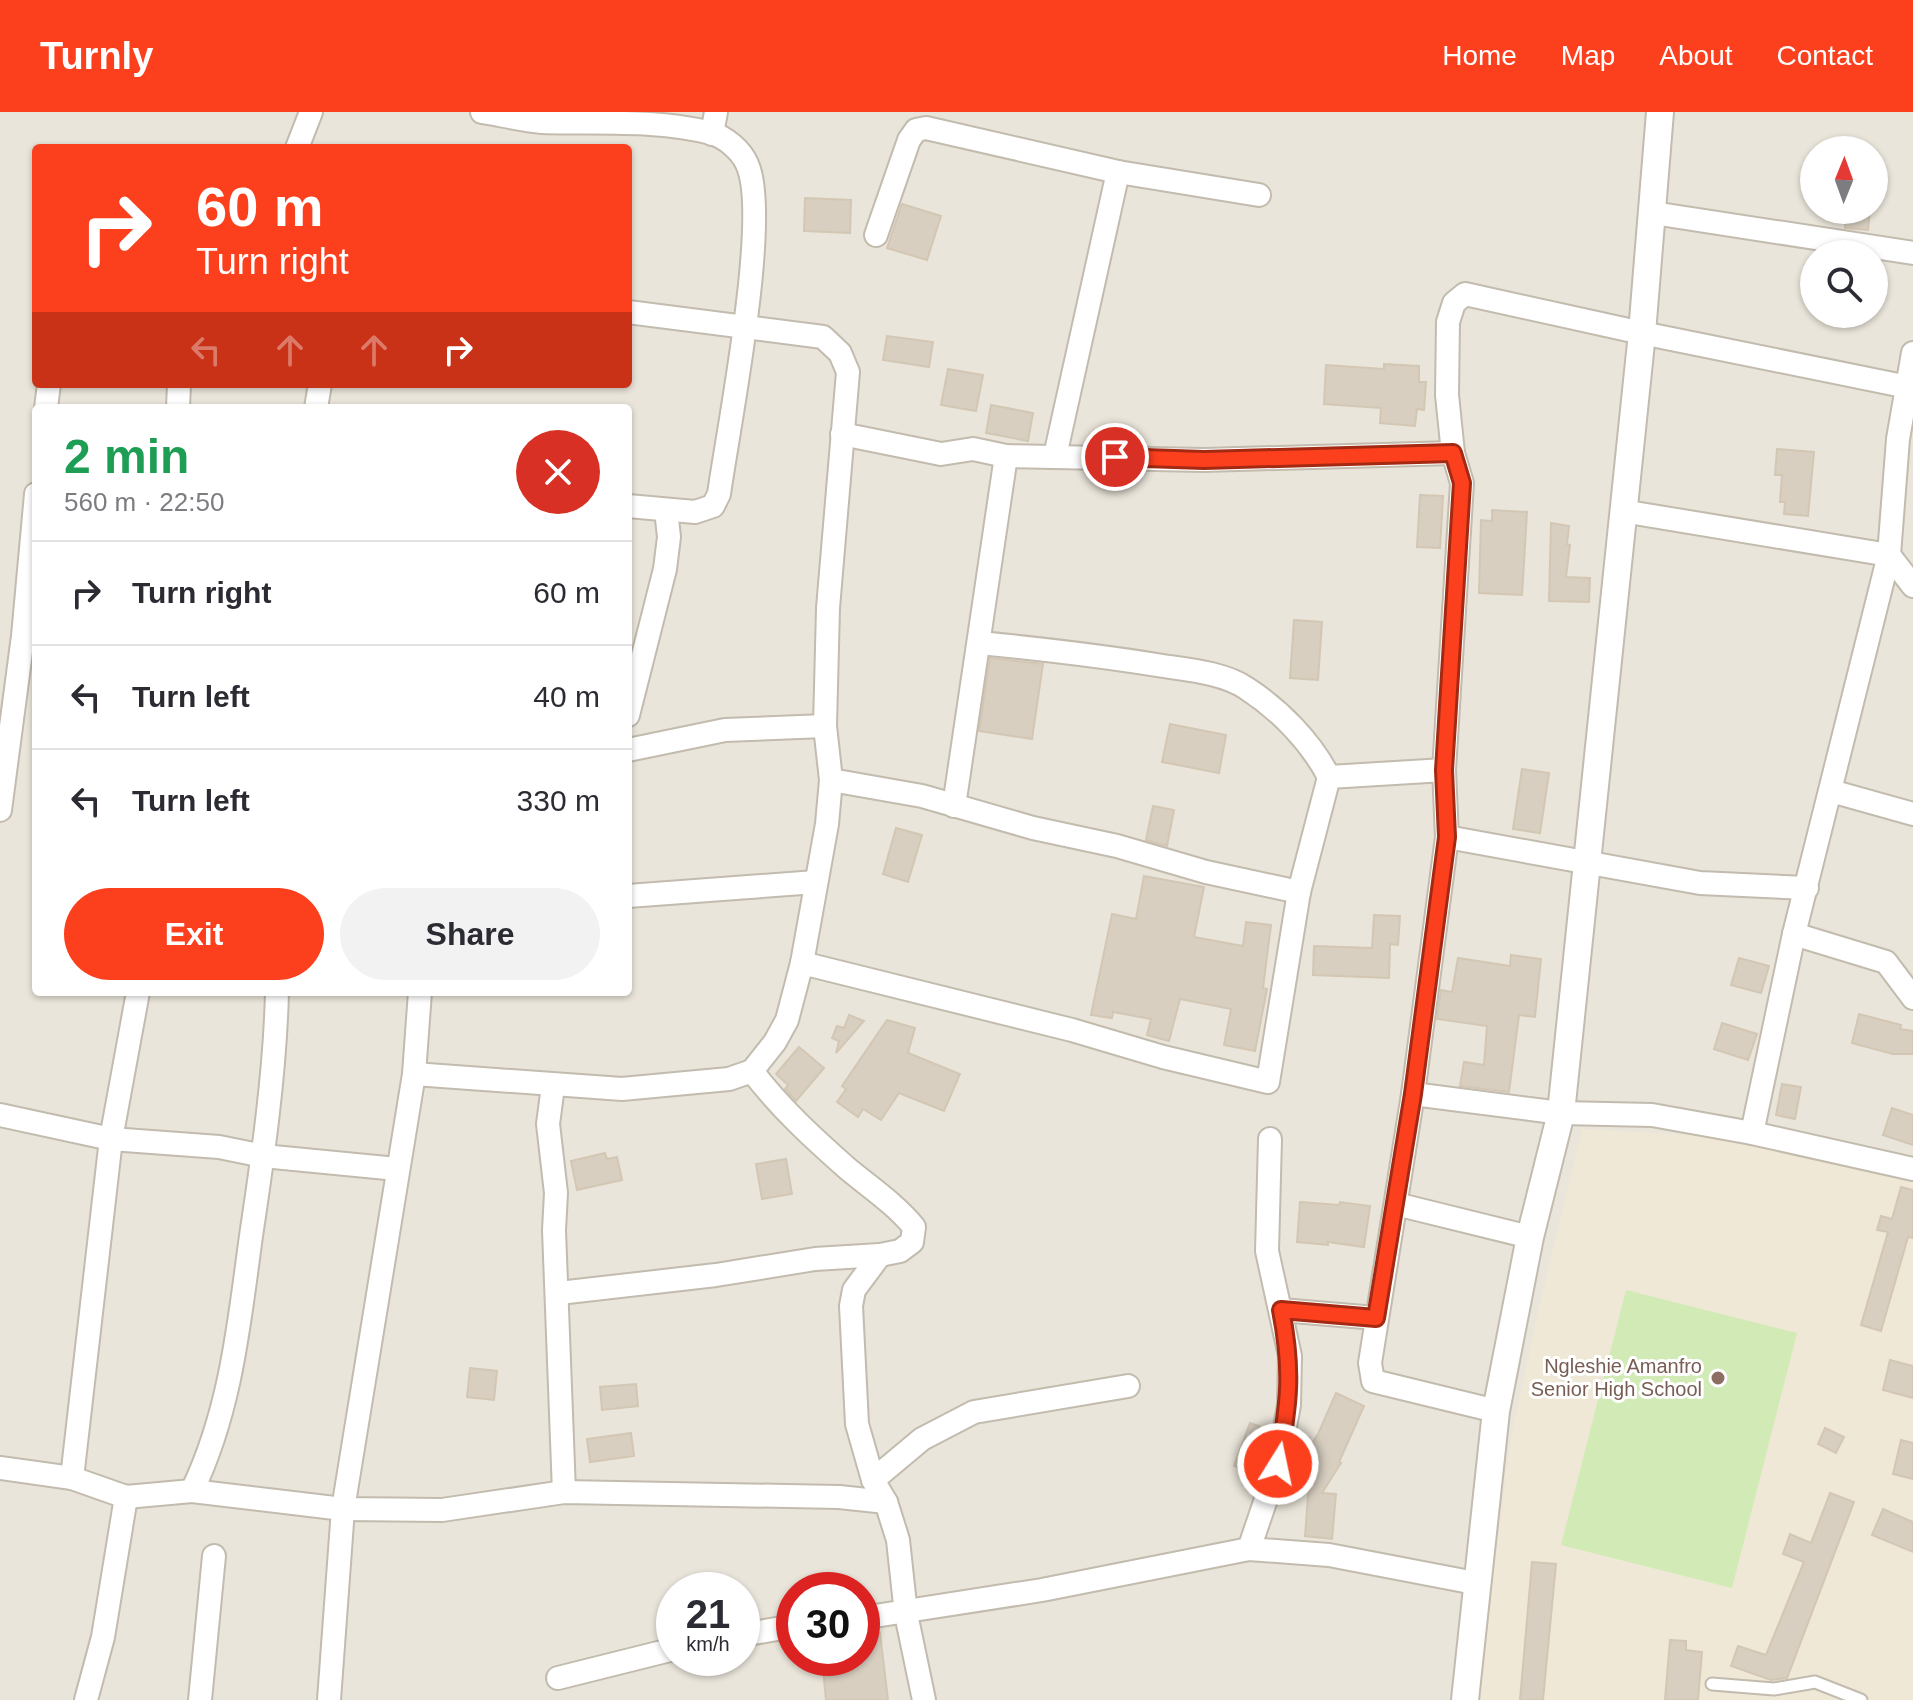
<!DOCTYPE html>
<meta charset="utf-8">
<style>
body{margin:0;font-family:Arial,sans-serif;background:#f2f2f3;color:#2b2b33;height:100vh;display:flex;flex-direction:column;font-size:30px;white-space:nowrap}
*{box-sizing:border-box;margin:0}
p{font-size:26px;color:#7c7c81}
.icon{flex:none;width:44px;height:44px;fill:none;stroke:currentColor;stroke-width:2;stroke-linecap:round;stroke-linejoin:round}
.map{position:relative;flex:1;overflow:hidden}
.side{position:absolute;left:32px;top:292px;width:600px;height:592px;display:flex;flex-direction:column;background:#fff;border-radius:8px;box-shadow:0 2px 6px #0004}
.side>*{flex:none}
.top-card{position:absolute;left:32px;top:32px;width:600px;height:244px;border-radius:8px;box-shadow:0 2px 6px #0004;background:#fc3f1d;color:#fff;overflow:hidden}
.needle{width:52px;rotate:1deg}
.fabs{position:absolute;left:1800px;top:24px;display:grid;gap:16px}
.fabs a{display:grid;place-items:center;width:88px;height:88px;border-radius:50%;background:#fff;box-shadow:0 2px 6px #0004;font-size:40px}
.speed{position:absolute;left:656px;top:1460px;display:flex;gap:16px;font-size:40px;font-weight:700;text-align:center}
.speed>*{display:grid;place-content:center;width:104px;height:104px;border-radius:50%;background:#fff;box-shadow:0 2px 6px #0004;line-height:1}
.speed small{font-size:20px;font-weight:400}
.speed .limit{border:12px solid #d22;background:#fff;color:#111}
.pin{position:absolute;display:grid;place-items:center;width:68px;height:68px;color:#fff;margin:-34px;border:4px solid #fff;border-radius:50%;box-shadow:0 2px 8px #0007}
.me{position:absolute;width:88px;margin:-44px;rotate:10deg;stroke-linejoin:round;filter:drop-shadow(0 0 6px #0008)}
.turn{display:flex;align-items:center;gap:28px;height:168px;padding:0 32px;font-size:36px}
.turn .icon{width:104px;height:104px;stroke-width:2.5}
.turn b{display:block;font-size:56px;line-height:68px}
.lanes{display:flex;align-items:center;height:76px;padding:0 32px;background:#0003;justify-content:center;gap:40px;direction:ltr}
.lanes .off{opacity:.35}
.round{display:grid;place-items:center;flex:none;width:84px;height:84px;border-radius:42px;background:#f2f2f3}
.head{display:flex;align-items:center;justify-content:space-between;height:136px;padding:0 32px}
h1{font-size:48px;font-weight:700;line-height:60px;color:#1e9e55}
.button{display:flex;gap:16px;margin-top:auto;padding:16px 32px}
.button a{flex:1;height:92px;border-radius:48px;background:#fc3f1d;color:#fff;font-size:32px;font-weight:700;line-height:92px;text-align:center}
.button a+a{background:#f2f2f3;color:#2b2b33}
ul{padding:0;list-style:none}
li{display:flex;align-items:center;gap:24px;height:104px;padding:0 32px;border-top:2px solid #e1e1e2}
li div{flex:1}
li b{display:block;font-size:30px}
li em{font-style:normal}
header{display:flex;align-items:center;gap:48px;box-sizing:border-box;height:112px;padding:0 40px;background:#fc3f1d;color:#fff}
header strong{font-size:38px}
nav{display:flex;gap:44px;margin-inline-start:auto;font-size:28px}
.map>svg:first-child{display:block}
.residential{fill:#eae5da;fill-rule:evenodd}
.education{fill:#efe8d6}
.green{fill:#d2eab5}
.building{fill:#d8cfc1;stroke:#d3c7b4;stroke-width:2}
.lines{fill:none;stroke-linecap:round;stroke-linejoin:round}
.service-casing{stroke:#c2bbae;stroke-width:15}
.minor-casing{stroke:#c2bbae;stroke-width:26}
.tertiary-casing{stroke:#c2bbae;stroke-width:30}
.service{stroke:#fff;stroke-width:11}
.minor{stroke:#fff;stroke-width:22}
.tertiary{stroke:#fff;stroke-width:26}
.route-casing{stroke:#a42913;stroke-width:20}
.route{stroke:#fc3f1d;stroke-width:14}
.education-dot{fill:#8d6e63;stroke:#fff;stroke-width:3}
.labels{text-anchor:middle;stroke-width:6;stroke-linejoin:round;paint-order:stroke}
.education-label{font-size:20px;fill:#785e54;stroke:#fff;text-anchor:end}
</style>
<header>
<strong>Turnly</strong>
<nav><a>Home</a><a>Map</a><a>About</a><a>Contact</a></nav>
</header>
<div class="map">
<svg width="1913" height="1588" viewBox="0 0 1913 1588">
<rect width="100%" height="100%" fill="#f6f3ec"/>
<path class="residential" d="M0 0H1913V1588H0ZM36 36H628V272H36ZM1814 38H1874V98H1814ZM1814 142H1874V202H1814ZM36 296H628V880H36ZM674 1478H742V1546H674ZM794 1478H862V1546H794Z"/>
<polygon class="education" points="1582,1017 1744,1026 1913,1070 1913,1588 1477,1588 1510,1332 1538,1200"/>
<polygon class="green" points="1626,1178 1797,1221 1732,1476 1561,1433"/>
<g class="building">
<polygon points="805,86 851,88 850,121 804,119"/>
<polygon points="902,92 941,104 927,148 887,136"/>
<polygon points="1846,98 1870,98 1868,118 1845,116"/>
<polygon points="887,224 933,230 929,255 883,248"/>
<polygon points="1384,252 1419,254 1419,270 1426,270 1424,298 1417,297 1415,314 1380,311 1381,296 1324,292 1326,253 1384,257"/>
<polygon points="948,257 983,263 976,299 941,293"/>
<polygon points="991,293 1033,301 1028,329 986,321"/>
<polygon points="1777,337 1814,340 1808,404 1784,402 1785,390 1780,390 1782,363 1775,363"/>
<polygon points="1420,383 1443,384 1440,436 1417,435"/>
<polygon points="1492,398 1527,400 1522,483 1479,481 1481,408 1492,409"/>
<polygon points="1551,411 1569,414 1567,432 1570,433 1566,465 1590,466 1589,490 1549,489"/>
<polygon points="1294,508 1322,510 1318,568 1290,566"/>
<polygon points="990,546 1043,552 1032,627 979,619"/>
<polygon points="1170,612 1226,623 1219,661 1162,650"/>
<polygon points="1522,657 1549,661 1540,721 1513,717"/>
<polygon points="1153,694 1174,698 1167,734 1146,728"/>
<polygon points="896,716 922,723 908,770 883,762"/>
<polygon points="1144,764 1204,775 1194,825 1243,834 1246,810 1271,813 1263,876 1267,877 1255,939 1224,933 1231,897 1180,887 1169,929 1147,923 1151,907 1113,900 1112,906 1091,903 1112,802 1136,807"/>
<polygon points="1374,803 1400,804 1398,833 1390,832 1389,866 1313,863 1314,834 1372,836"/>
<polygon points="1511,843 1541,847 1535,905 1519,903 1509,980 1460,974 1464,950 1484,953 1487,914 1437,907 1441,878 1452,880 1458,846 1510,854"/>
<polygon points="1739,846 1769,854 1761,881 1731,873"/>
<polygon points="1859,902 1901,913 1900,917 1913,919 1913,942 1893,942 1852,931"/>
<polygon points="849,903 864,909 836,941 839,929 832,926 837,914 844,916"/>
<polygon points="887,908 915,916 908,941 960,962 944,999 899,981 881,1008 863,997 858,1005 837,990 846,977 842,974"/>
<polygon points="1722,911 1757,922 1748,948 1714,937"/>
<polygon points="799,935 824,956 796,989 785,977 788,973 776,962"/>
<polygon points="1782,972 1801,975 1795,1007 1776,1003"/>
<polygon points="1892,996 1913,1003 1913,1033 1883,1023"/>
<polygon points="605,1041 607,1047 617,1045 622,1068 577,1078 571,1049"/>
<polygon points="786,1047 792,1082 762,1087 756,1052"/>
<polygon points="1901,1075 1913,1078 1913,1126 1908,1125 1881,1219 1861,1213 1888,1120 1877,1118 1881,1104 1892,1107"/>
<polygon points="1300,1090 1339,1093 1340,1090 1370,1094 1364,1135 1328,1130 1328,1133 1297,1130"/>
<polygon points="1890,1248 1913,1254 1913,1286 1883,1278"/>
<polygon points="470,1256 497,1259 494,1288 467,1285"/>
<polygon points="636,1272 638,1294 602,1298 600,1275"/>
<polygon points="1336,1281 1364,1294 1339,1350 1341,1351 1322,1381 1336,1382 1332,1427 1305,1424 1310,1358 1299,1351 1318,1322"/>
<polygon points="1250,1311 1270,1318 1260,1363 1234,1354"/>
<polygon points="1825,1316 1844,1325 1836,1341 1818,1332"/>
<polygon points="631,1321 634,1344 590,1350 587,1327"/>
<polygon points="1901,1328 1913,1331 1913,1367 1893,1362"/>
<polygon points="1830,1381 1854,1390 1787,1566 1771,1568 1731,1554 1738,1534 1766,1543 1804,1450 1783,1442 1790,1422 1811,1431"/>
<polygon points="1883,1397 1913,1410 1913,1440 1872,1423"/>
<polygon points="1532,1450 1556,1452 1543,1588 1520,1588"/>
<polygon points="880,1521 888,1588 826,1588 822,1546 862,1546 862,1524"/>
<polygon points="1670,1528 1686,1529 1686,1538 1702,1540 1698,1588 1665,1588"/>
</g>
<g class="lines">
<g class="service-casing">
<polyline id="service" points="1712,1572 1774,1577 1815,1570 1861,1588"/>
</g>
<g class="minor-casing">
<g id="minor">
<path d="M482 0C501 3 522 8 542 10 597 12 657 7 711 21 725 25 741 38 747 52 771 103 728 317 719 382L713 394 695 400 628 394"/>
<polyline points="712,22 716,0"/>
<polyline points="297,36 311,0"/>
<polyline points="1653,101 1913,141"/>
<polyline points="876,123 909,28 916,18 926,16 1118,60 1259,83"/>
<polyline points="46,296 49,272"/>
<polyline points="178,296 179,272"/>
<polyline points="316,296 320,272"/>
<polyline points="842,322 941,342 973,337 1006,344 1204,348 1453,341"/>
<polyline points="1055,344 1118,60"/>
<polyline points="1622,399 1889,443 1913,474"/>
<path d="M980 531C1041 537 1102 544 1163 554 1189 558 1224 561 1246 576 1280 598 1311 630 1329 665"/>
<polyline points="628,603 665,457 669,425 666,398"/>
<polyline points="628,638 725,618 825,614"/>
<polyline points="831,668 922,684 1033,716 1117,734 1206,760 1299,780"/>
<polyline points="1831,679 1913,702"/>
<polyline points="954,694 1006,344"/>
<polyline points="0,698 23,524 36,382"/>
<polyline points="1447,725 1700,771 1807,776"/>
<polyline points="628,784 816,770"/>
<polyline points="1794,822 1886,850 1913,886"/>
<polyline points="802,851 1072,918 1163,945 1268,970 1299,780 1329,665 1444,658"/>
<polyline points="414,962 622,977 729,967 752,959 775,930 787,908 802,851 827,712 831,668 825,614 828,496 848,260 840,241 823,225 628,200"/>
<polyline points="553,974 548,1012 556,1081 554,1118 564,1380"/>
<polyline points="1413,982 1561,1001 1652,1003 1752,1021 1913,1057"/>
<polyline points="0,1003 111,1027 219,1035 263,1044 397,1057"/>
<polyline points="1752,1021 1794,822 1889,443 1898,327 1913,241"/>
<polyline points="1396,1092 1530,1125"/>
<polyline points="880,1143 854,1178 851,1194 857,1312 873,1368 886,1390 898,1428 906,1502 924,1588"/>
<path d="M559 1181 716 1163 815 1147 880 1143 900 1139 912 1130 914 1115C895 1092 871 1076 848 1057 814 1027 780 996 752 959"/>
<polyline points="1281,1198 1376,1206"/>
<polyline points="1496,1299 1373,1269 1370,1251 1413,982 1447,725 1444,658 1462,371 1453,341 1447,283 1448,210 1454,191 1465,182 1642,221 1908,275"/>
<polyline points="0,1356 72,1366 126,1385 192,1379 343,1397 442,1398 564,1380 839,1385 886,1390"/>
<polyline points="72,1366 111,1027 138,880"/>
<polyline points="873,1368 922,1327 974,1300 1128,1274"/>
<path d="M192 1379C231 1298 239 1212 251 1124 263 1044 275 961 277 880"/>
<polyline points="1249,1437 1278,1352 1289,1293 1290,1244 1267,1139 1270,1027"/>
<polyline points="862,1506 1042,1478 1249,1437 1329,1443 1475,1471"/>
<polyline points="742,1523 794,1514"/>
<polyline points="558,1566 674,1537"/>
<polyline points="86,1588 103,1525 126,1385"/>
<polyline points="200,1588 214,1444"/>
<polyline points="329,1588 343,1397 414,962 420,880"/>
</g>
</g>
<g class="tertiary-casing">
<polyline id="tertiary" points="1465,1588 1496,1299 1530,1125 1561,1001 1642,221 1660,0"/>
</g>
<use href="#service" class="service"/>
<use href="#minor" class="minor"/>
<use href="#tertiary" class="tertiary"/>
</g>
<g class="lines">
<g class="route-casing">
<path id="route" d="M1115 345 1204 348 1453 341 1462 371 1444 658 1447 725 1413 982 1376 1206 1281 1198C1293 1259 1289 1291 1278 1352"/>
</g>
<use href="#route" class="route"/>
</g>
<circle class="education-dot" cx="1718" cy="1266" r="8"/>
<g class="labels">
<g class="education-label">
<text x="1702" y="1261">Ngleshie Amanfro<tspan x="1702" dy="23">Senior High School</tspan></text>
</g>
</g>
</svg>
<div class="fabs">
<a><svg class="needle" viewBox="-14 -14 28 28"><path d="M0-13l5 13h-10z" fill="#e53935"/><path d="M0 13l5-13h-10z" fill="#7c7c81"/></svg></a>
<a><svg class="icon" aria-label="search" viewBox="0 0 24 24"><circle cx="10" cy="10" r="6"/><path d="M15 15l6 6"/></svg></a>
</div>
<div class="speed"><div>21<small>km/h</small></div><div class="limit">30</div></div>
<div class="pin" style="left:1115px;top:345px;background:#d93025"><svg class="icon" aria-label="arrive" viewBox="0 0 24 24"><path d="M6 21V4h12l-3 4 3 4H6"/></svg></div>
<svg class="me" style="left:1278px;top:1352px" viewBox="-20 -20 40 40"><circle r="17" fill="#fc3f1d" stroke="#fff" stroke-width="3"/><path d="M0-11L8 9 0 5-8 9z" fill="#fff"/></svg>
<div class="top-card">
<div class="turn"><svg class="icon" aria-label="right" viewBox="0 0 24 24"><path d="M7 20v-9h11M14 6l5 5-5 5"/></svg><div><b>60 m</b>Turn right</div></div>
<div class="lanes"><svg class="icon off" aria-label="left" viewBox="0 0 24 24"><path d="M17 20v-9H6M10 6l-5 5 5 5"/></svg><svg class="icon off" aria-label="ahead" viewBox="0 0 24 24"><path d="M12 20V5M6 11l6-6 6 6"/></svg><svg class="icon off" aria-label="ahead" viewBox="0 0 24 24"><path d="M12 20V5M6 11l6-6 6 6"/></svg><svg class="icon" aria-label="right" viewBox="0 0 24 24"><path d="M7 20v-9h11M14 6l5 5-5 5"/></svg></div>
</div>
<section class="side">
<div class="head"><div><h1>2 min</h1><p>560 m · 22:50</p></div><a class="round" style="background:#d93025;color:#fff"><svg class="icon" aria-label="close" viewBox="0 0 24 24"><path d="M6 6l12 12M18 6L6 18"/></svg></a></div>
<ul>
<li><svg class="icon" aria-label="right" viewBox="0 0 24 24"><path d="M7 20v-9h11M14 6l5 5-5 5"/></svg><div><b>Turn right</b></div><em>60 m</em></li>
<li><svg class="icon" aria-label="left" viewBox="0 0 24 24"><path d="M17 20v-9H6M10 6l-5 5 5 5"/></svg><div><b>Turn left</b></div><em>40 m</em></li>
<li><svg class="icon" aria-label="left" viewBox="0 0 24 24"><path d="M17 20v-9H6M10 6l-5 5 5 5"/></svg><div><b>Turn left</b></div><em>330 m</em></li>
</ul>
<div class="button"><a>Exit</a><a>Share</a></div>
</section>
</div>
